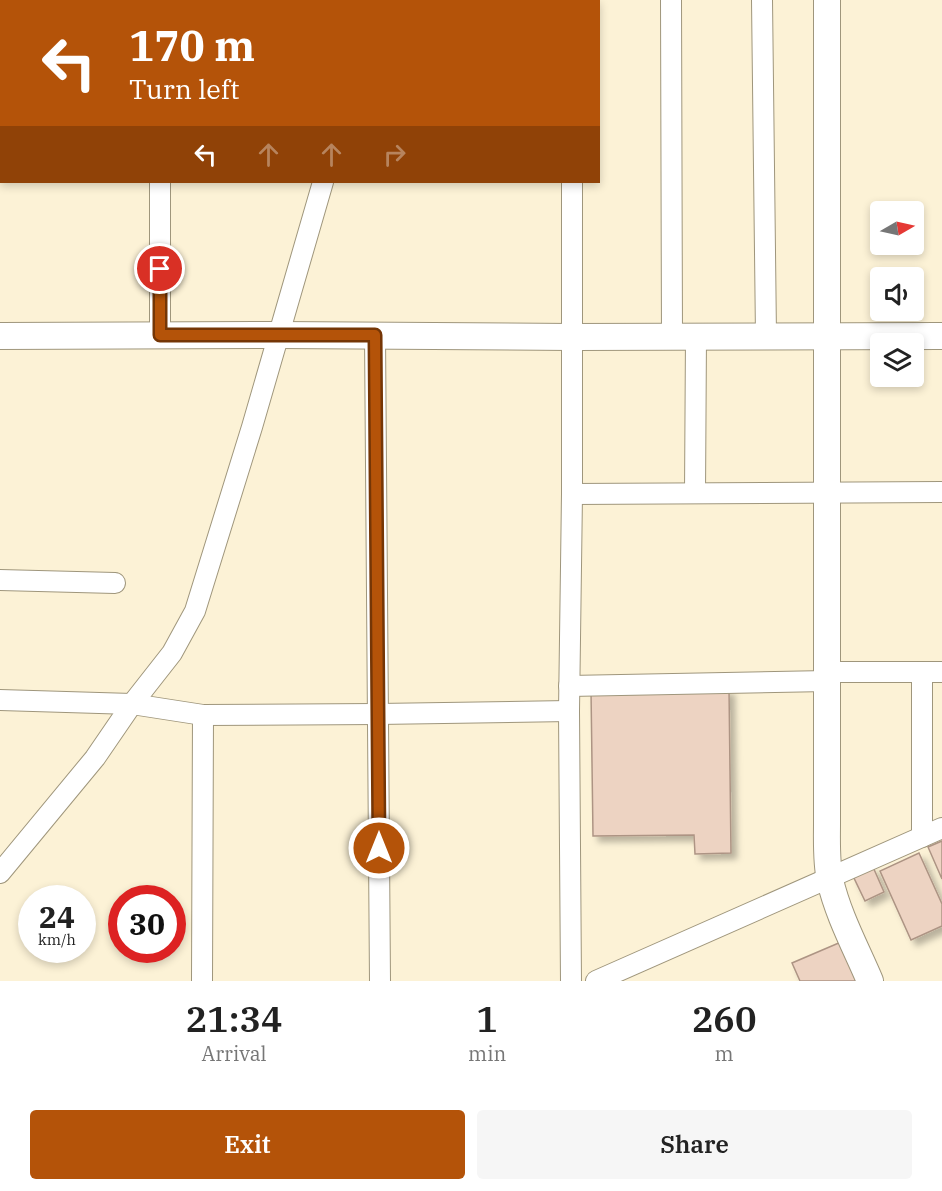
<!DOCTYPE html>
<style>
body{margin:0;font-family:"IBM Plex Serif",serif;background:#f6f6f6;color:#222;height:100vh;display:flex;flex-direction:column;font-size:22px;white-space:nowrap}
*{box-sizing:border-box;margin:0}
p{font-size:20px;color:#767676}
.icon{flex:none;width:33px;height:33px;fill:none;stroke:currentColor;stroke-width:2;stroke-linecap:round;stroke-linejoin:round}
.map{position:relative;height:981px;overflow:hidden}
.panel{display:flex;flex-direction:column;background:#fff;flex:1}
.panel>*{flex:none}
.guide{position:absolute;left:0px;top:0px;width:600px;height:183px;box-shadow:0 3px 9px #0003;background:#b45309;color:#fff;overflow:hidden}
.needle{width:39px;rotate:81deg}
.tools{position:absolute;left:870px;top:201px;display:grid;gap:12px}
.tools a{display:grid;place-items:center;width:54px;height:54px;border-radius:6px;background:#fff;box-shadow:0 3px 9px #0003;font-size:30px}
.speed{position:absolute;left:18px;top:885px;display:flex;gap:12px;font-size:30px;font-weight:700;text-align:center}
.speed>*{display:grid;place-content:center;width:78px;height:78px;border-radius:50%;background:#fff;box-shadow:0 3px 9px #0003;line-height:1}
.speed small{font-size:15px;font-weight:400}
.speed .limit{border:9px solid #d22;background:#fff;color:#111}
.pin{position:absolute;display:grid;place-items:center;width:51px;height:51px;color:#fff;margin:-26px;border:3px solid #fff;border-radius:50%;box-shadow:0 2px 6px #0007}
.me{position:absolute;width:66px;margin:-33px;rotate:0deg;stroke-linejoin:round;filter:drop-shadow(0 0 4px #0008)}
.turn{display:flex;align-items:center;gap:21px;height:126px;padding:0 30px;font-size:27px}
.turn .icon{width:78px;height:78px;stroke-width:2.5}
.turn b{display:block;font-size:42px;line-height:51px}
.lanes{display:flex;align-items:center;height:57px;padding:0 30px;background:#0003;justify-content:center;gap:30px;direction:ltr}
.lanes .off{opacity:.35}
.eta{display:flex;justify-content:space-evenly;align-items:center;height:102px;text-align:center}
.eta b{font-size:36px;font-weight:600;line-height:42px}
.primary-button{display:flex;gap:12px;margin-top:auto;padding:12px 30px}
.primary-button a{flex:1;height:69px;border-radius:6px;background:#b45309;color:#fff;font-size:24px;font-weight:600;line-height:69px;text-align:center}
.primary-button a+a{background:#f6f6f6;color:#222}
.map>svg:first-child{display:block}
.building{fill:#edd3c2;stroke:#ad9484;stroke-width:1.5;filter:url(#shadow)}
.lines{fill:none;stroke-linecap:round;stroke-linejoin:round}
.minor-casing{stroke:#9f967c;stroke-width:22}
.tertiary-casing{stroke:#9f967c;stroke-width:28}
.minor{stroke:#fff;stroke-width:20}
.tertiary{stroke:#fff;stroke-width:26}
.route-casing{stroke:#753606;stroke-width:15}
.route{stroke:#b45309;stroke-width:10}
</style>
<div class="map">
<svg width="942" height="981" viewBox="0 0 942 981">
<defs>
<filter id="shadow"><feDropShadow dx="5.5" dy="5.5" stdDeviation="3" flood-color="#0004"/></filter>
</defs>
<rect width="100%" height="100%" fill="#fcf2d6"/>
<g class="building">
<polygon points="729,689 731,853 695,854 694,835 593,836 591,691"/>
<polygon points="942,841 942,879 928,847"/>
<polygon points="919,853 942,904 942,926 911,940 880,871"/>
<polygon points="873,867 884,892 865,901 853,876"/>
<polygon points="841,942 859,981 800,981 792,963"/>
</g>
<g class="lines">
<g class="minor-casing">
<g id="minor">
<polyline points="572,0 572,2"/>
<polyline points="671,0 672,336"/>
<polyline points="762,0 766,336"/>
<polyline points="161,2 161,0"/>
<polyline points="376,2 376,0"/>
<polyline points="160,335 160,182"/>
<polyline points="375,335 380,981"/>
<polyline points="695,493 696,336"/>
<polyline points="572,494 942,492"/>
<polyline points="0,580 115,583"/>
<polyline points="827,672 942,672"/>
<polyline points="922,672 922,837"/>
<polyline points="569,686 827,681"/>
<polyline points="0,700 132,704 203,715 378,714 569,711"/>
<polyline points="0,873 95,758 132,704 172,653 195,611 252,427 323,182"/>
<polyline points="202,981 203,715"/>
<polyline points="571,981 569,711 572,494 572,182"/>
<polyline points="596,981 942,828"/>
</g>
</g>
<g class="tertiary-casing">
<g id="tertiary">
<path d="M827 0V823C827 842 826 862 830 880 838 915 856 948 870 981"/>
<polyline points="0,336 279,335 572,337 942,336"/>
</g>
</g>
<use href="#minor" class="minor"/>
<use href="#tertiary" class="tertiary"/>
</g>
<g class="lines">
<g class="route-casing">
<polyline id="route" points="160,269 160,335 375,335 379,848"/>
</g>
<use href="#route" class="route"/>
</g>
</svg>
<div class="tools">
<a><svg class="needle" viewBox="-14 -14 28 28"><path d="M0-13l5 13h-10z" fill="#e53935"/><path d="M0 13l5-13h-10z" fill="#767676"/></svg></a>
<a><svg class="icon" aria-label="sound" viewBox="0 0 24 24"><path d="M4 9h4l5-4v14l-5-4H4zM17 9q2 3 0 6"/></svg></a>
<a><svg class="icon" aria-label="layers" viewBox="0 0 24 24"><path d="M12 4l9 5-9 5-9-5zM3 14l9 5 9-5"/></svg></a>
</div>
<div class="speed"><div>24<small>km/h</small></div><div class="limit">30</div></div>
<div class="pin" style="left:160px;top:269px;background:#d93025"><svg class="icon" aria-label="arrive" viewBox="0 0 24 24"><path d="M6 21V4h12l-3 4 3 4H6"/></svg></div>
<svg class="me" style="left:379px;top:848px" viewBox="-20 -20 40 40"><circle r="17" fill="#b45309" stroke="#fff" stroke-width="3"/><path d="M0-11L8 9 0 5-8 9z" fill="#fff"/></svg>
<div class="guide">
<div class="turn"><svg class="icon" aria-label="left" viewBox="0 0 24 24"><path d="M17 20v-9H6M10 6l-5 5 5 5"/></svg><div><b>170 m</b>Turn left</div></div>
<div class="lanes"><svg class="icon" aria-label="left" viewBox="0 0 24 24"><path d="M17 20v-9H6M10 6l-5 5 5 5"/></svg><svg class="icon off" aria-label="ahead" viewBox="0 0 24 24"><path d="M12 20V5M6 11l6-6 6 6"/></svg><svg class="icon off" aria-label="ahead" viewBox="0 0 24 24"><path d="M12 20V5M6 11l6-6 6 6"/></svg><svg class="icon off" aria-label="right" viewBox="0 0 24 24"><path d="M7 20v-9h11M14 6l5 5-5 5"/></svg></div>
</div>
</div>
<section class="panel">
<div class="eta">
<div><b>21:34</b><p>Arrival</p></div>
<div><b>1</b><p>min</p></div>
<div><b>260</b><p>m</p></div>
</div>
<div class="primary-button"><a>Exit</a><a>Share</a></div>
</section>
